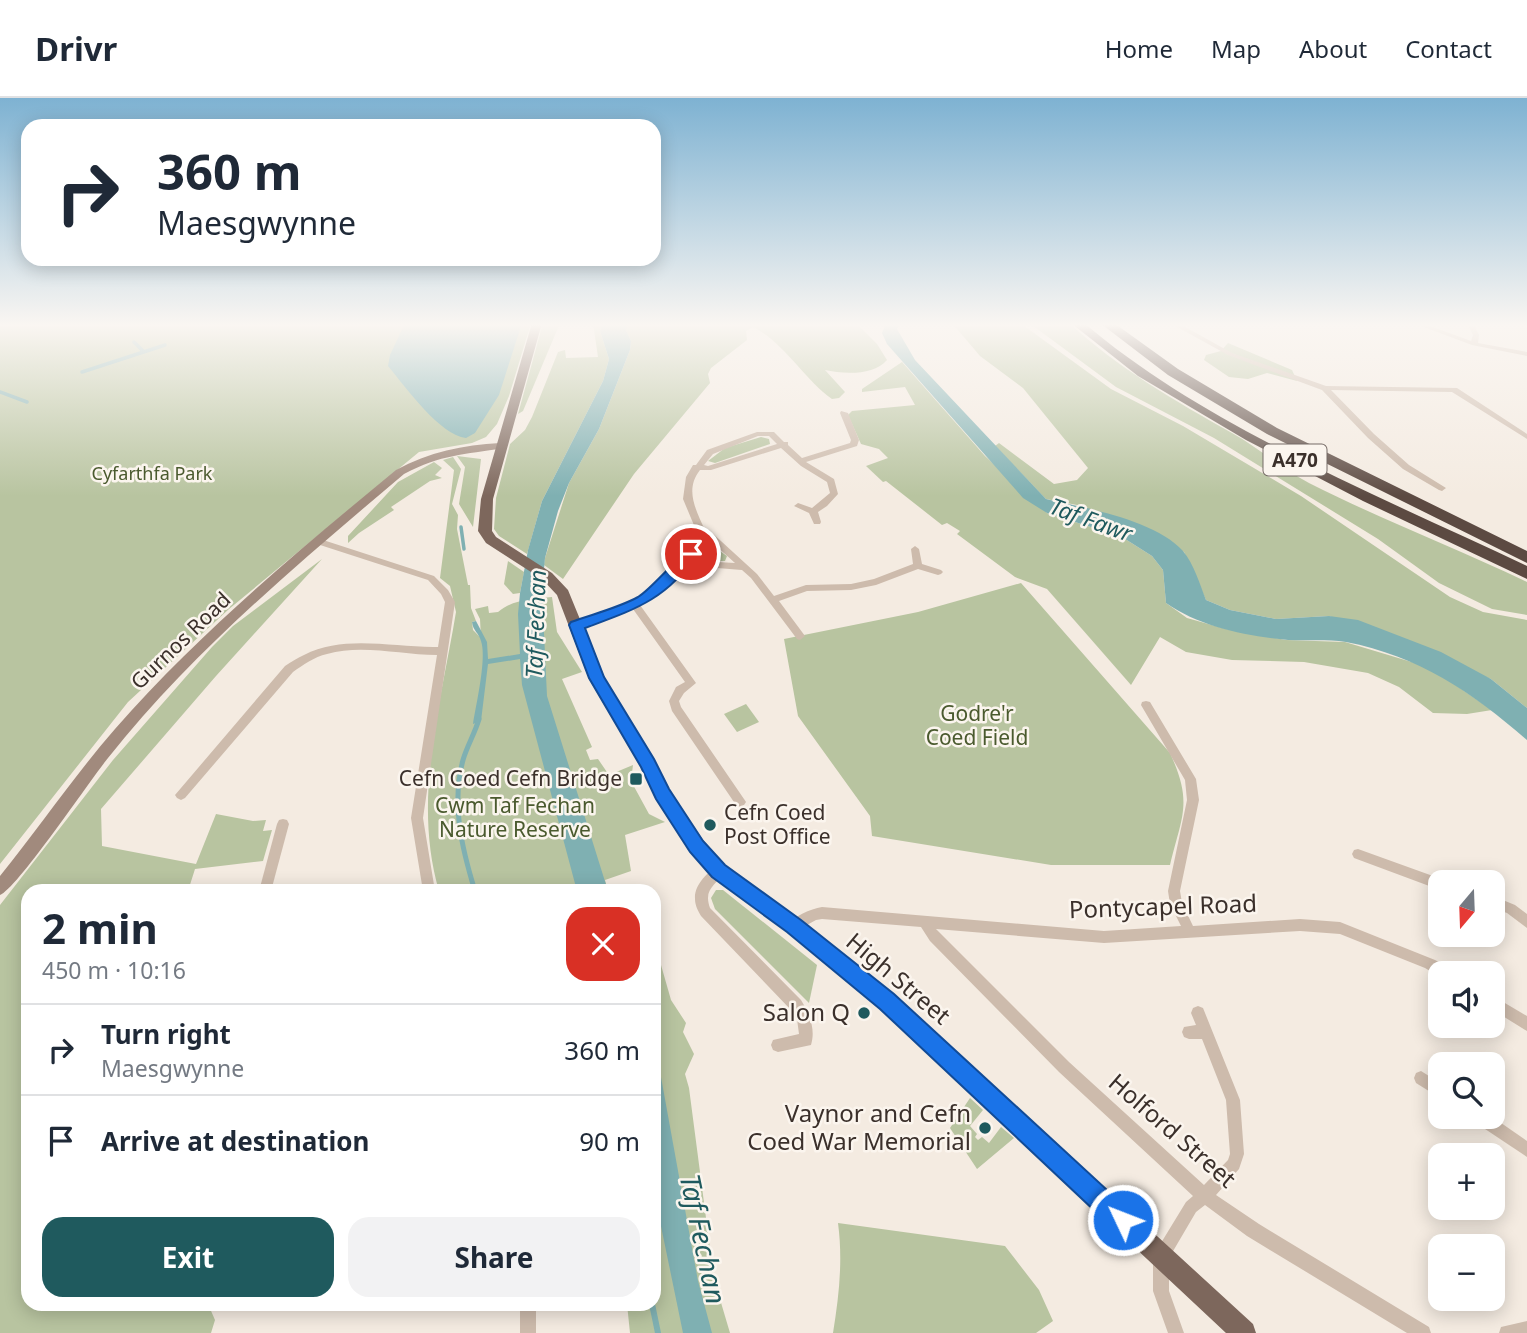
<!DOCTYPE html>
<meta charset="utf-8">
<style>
body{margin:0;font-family:"Noto Sans",sans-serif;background:#f2f2f3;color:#1f2937;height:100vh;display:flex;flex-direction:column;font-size:26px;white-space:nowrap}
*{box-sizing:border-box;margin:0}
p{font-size:23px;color:#747a83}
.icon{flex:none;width:38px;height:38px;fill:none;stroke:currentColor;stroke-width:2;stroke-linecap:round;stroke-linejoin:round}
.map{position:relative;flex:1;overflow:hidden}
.panel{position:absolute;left:21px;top:786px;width:640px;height:427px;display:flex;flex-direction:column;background:#fff;border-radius:21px;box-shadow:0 4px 18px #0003}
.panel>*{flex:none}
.top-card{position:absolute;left:21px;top:21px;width:640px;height:147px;border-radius:21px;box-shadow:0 4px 18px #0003;background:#fff;color:#1f2937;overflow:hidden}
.needle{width:46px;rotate:199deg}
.fabs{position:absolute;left:1428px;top:772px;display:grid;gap:14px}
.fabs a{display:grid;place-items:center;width:77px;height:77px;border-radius:14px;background:#fff;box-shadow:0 4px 18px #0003;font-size:35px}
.pin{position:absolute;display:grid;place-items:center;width:60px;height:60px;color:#fff;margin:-30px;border:4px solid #fff;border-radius:50%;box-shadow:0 2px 7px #0007}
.me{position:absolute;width:77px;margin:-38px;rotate:313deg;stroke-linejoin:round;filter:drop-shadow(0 0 5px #0008)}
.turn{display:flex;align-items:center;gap:24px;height:147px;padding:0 21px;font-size:32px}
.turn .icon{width:91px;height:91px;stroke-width:2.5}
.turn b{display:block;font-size:49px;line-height:60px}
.round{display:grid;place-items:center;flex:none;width:74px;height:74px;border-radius:21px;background:#f2f2f3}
.head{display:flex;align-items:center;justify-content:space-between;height:119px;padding:0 21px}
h1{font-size:42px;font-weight:700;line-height:52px}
.action{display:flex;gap:14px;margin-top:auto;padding:14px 21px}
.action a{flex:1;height:80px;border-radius:21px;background:#1f5a5e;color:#fff;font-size:28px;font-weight:700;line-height:80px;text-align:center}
.action a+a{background:#f2f2f3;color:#1f2937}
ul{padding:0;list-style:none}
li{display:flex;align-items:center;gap:21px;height:91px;padding:0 21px;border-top:2px solid #e0e1e3}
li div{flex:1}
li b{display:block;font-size:26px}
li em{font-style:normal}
header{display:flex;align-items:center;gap:42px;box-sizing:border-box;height:98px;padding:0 35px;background:#fff;border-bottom:2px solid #e0e1e3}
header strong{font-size:33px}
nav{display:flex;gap:38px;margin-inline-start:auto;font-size:24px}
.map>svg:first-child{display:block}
.green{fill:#b8c4a0}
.water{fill:#7fb0b2}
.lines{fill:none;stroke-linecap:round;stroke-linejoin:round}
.stream-far2{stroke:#7fb0b2;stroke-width:3.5}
.stream-far1{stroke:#7fb0b2;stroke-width:5}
.stream{stroke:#7fb0b2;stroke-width:6}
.street{fill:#cdbbac;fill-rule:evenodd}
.secondary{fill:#a18a7d;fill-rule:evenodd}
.primary{fill:#7d675c;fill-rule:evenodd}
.highway{fill:#5c4a42;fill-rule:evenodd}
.route{fill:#1a73e8;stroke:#114b97;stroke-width:2}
.poi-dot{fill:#1f5a5e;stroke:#fbf5ee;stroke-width:2.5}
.labels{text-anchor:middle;stroke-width:5;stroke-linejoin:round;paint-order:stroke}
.far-park-label{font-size:18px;fill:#4a5a2e;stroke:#fbf5ee}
.shield{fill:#fbf5ee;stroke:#756b66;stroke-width:2}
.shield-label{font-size:19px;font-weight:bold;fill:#3b302b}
.street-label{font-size:21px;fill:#3b302b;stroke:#fbf5ee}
.park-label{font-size:21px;fill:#4a5a2e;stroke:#fbf5ee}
.poi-label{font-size:21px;fill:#3b302b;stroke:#fbf5ee;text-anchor:end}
.water-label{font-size:23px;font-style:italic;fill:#1f5a5e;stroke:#fbf5ee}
.near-street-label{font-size:24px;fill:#3b302b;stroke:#fbf5ee}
.near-poi-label{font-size:24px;fill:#3b302b;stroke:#fbf5ee;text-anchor:end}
.near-water-label{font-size:28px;font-style:italic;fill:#1f5a5e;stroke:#fbf5ee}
</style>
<header>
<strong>Drivr</strong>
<nav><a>Home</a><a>Map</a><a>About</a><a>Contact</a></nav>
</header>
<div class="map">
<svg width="1527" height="1235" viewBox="0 0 1527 1235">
<rect width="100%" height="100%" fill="#f4ebe1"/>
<g class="green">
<polygon points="0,225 531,225 509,298 497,326 486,339 472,345 419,354 229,511 128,604 0,766"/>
<polygon points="543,225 560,225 523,313 518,316"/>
<polygon points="593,225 602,225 600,233 609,261 603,283 542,403 527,456 499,438 494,431 496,400 510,346 525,332 532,319 558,254 565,252 566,260 598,259"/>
<path d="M629 225H856L877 246 887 262C874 278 843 276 825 272L845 294 839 300 832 301C804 281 784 244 753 229L746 233 747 242 711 270 708 276 710 285 634 376 563 481 544 467 545 460 569 385 599 331 630 252 631 243 626 232Z"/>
<polygon points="952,225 1016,225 1027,230 1111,291 1183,328 1301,398 1450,499 1483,514 1527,522 1527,610 1491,581 1329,518 1276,521 1230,512 1206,502 1184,454 1077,407 1046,401 995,348 999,345 1054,386 1077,382 1088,370 1023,290 980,258"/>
<path d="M1024 225H1069C1118 270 1175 303 1232 335 1259 350 1282 371 1309 385 1380 421 1454 449 1527 484V517L1492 511 1439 485 1378 441 1214 340 1116 289 1036 230Z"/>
<polygon points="1228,245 1292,272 1297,283 1267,275 1248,281 1229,279 1204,262 1206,257 1221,253"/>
<polygon points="902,264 985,358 1047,415 1122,439 1152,458 1163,472 1166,505 1187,520 1226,531 1286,542 1345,544 1415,565 1438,575 1492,612 1467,616 1433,615 1399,589 1368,575 1304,564 1232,562 1186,554 1160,539 1131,587 1047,491 1015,479 957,436 960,433 947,425 942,427 886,383 883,384 866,368 888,360 879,351 861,346 848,317 852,313 915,307 905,289 862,294 862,291"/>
<polygon points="761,339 769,341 770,346 715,365 708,363 725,350"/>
<polygon points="457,358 481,361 473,429 459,406 465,369"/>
<path d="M453 359 461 371 452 406 458 417 457 431 468 487H470L471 510 476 523 472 524 473 532 481 540 480 521 475 511 488 508 489 515 498 514C514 501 532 501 552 499L557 534 582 574 562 581 592 649 586 652 590 662 598 661 609 677 633 667 631 683 649 716 665 724 625 737 631 773 605 782 608 793H439C412 701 441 605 456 514L450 488 440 480 454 372 443 362Z"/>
<polygon points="434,364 442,370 435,377 442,380 430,383 391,409 394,412 359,435 348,445 348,438 398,384"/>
<polygon points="704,442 727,458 725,463 694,463"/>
<polygon points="322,461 216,578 101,711 102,748 196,766 216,716 253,723 266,722 263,733 272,732 263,763 195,771 188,793 28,793 28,1206 208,1206 215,1222 211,1235 0,1235 0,807 113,662 212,549 233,528"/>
<polygon points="508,463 524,474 520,495 513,496 504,486"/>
<path d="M1021 485 1170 655C1193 705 1182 717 1170 767H1051L872 738 870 718 798 618 784 541 918 514Z"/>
<polygon points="746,606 759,624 737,634 724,616"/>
<polygon points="716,792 723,792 817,867 809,905 715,811 711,800"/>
<polygon points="655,846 671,902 686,925 683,934 694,956 685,976 689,990 714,1181 730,1235 630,1235 627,1206 654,1206"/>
<polygon points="970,1000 983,1012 970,1028 977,1036 975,1039 978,1042 982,1039 989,1045 1001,1029 1014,1040 977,1071 950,1030"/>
<path d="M838 1125 1005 1148 1039 1192 1053 1223 1036 1235H833C839 1198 843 1163 838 1125Z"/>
</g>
<g class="water">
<path d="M405 225H522L499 297 475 335 466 340C440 337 407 291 388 268L390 257Z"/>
<path d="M602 225H629L626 232 631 243 630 252 599 331 569 385 558 413 545 460 542 493 547 598 608 793H577L522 587 520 561 488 566 481 623 473 626C476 607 487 560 481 543 479 535 473 533 472 524L476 523 487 544 488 561 520 556 518 516 520 495 528 452 542 403 603 283 609 261 600 233Z"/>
<path d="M886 225H900L897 231 915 262 1046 401C1086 410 1155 422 1183 453 1194 466 1200 487 1206 502L1230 512 1276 521 1329 518 1358 522 1441 554 1491 581 1527 610V642C1473 595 1419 558 1346 544 1327 541 1307 543 1288 542 1247 538 1200 529 1166 505L1163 472 1152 458 1122 439 1047 415 1023 400 887 246 882 235Z"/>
<polygon points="655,946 698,1183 712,1235 683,1235 655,1099"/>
</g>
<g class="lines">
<g class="stream-far2">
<polyline points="134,244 143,253"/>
<polyline points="82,274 165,247"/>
<polyline points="0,294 27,304"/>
<polyline points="461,429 464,451"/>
</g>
<path class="stream-far1" d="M475 793C462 751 451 706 463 662 467 648 475 635 479 621"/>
<polyline class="stream" points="652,1206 658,1235"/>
<g class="street">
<polygon points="1170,225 1178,225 1232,255 1326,288 1457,290 1527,336 1527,341 1452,294 1331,292 1374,336 1409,367 1446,390 1442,393 1439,392 1403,371 1368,340 1322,292 1228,257"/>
<polygon points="1413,225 1422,225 1471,243 1473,237 1467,225 1473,225 1479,237 1478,245 1527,254 1527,258 1472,247"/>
<path d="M841 313 848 315 859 342 857 348 806 364 834 381 838 396 827 408 818 414 821 424 820 426H814L809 415 794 408 798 405 812 410 830 395 827 384 801 368 781 350 711 372H700C685 391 695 410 704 430L710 433 757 476 774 498 806 487 851 486 874 481 913 466 911 451 915 448 919 451 922 466 941 472 943 474 941 476 938 477 918 471 876 487 851 492 807 493 779 503 805 538 800 542 797 541 751 480 742 472 717 470 683 474 658 496 640 507 696 585 684 595 679 603 681 609 744 701 746 704 744 707 740 709 736 707 672 613 669 603 676 589 685 584 633 511 612 520 576 530 571 527 573 525C616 512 659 497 685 458 690 450 691 440 696 432L683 401 686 379 693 367H696L707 352 757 334H774L784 344H788V347L802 360 850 345 851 342 840 315ZM758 338H769L777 346 708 368 704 367 713 356ZM702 436 704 437 735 465 717 464 688 467 696 454Z"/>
<path d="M320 441 434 478 448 492 455 504 423 720 435 793H423L411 720 437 557C401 557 362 546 327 556 314 559 303 567 293 574L185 700 181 702 177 700 175 697 285 568C291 564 297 560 304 557 345 536 394 550 438 549L445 504 441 496 428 482 317 446 316 444Z"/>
<path d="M1146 603 1150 604 1196 681 1199 702 1180 793 1182 805 1193 828 1300 821 1340 824 1435 862 1450 870 1452 875H1440V879L1425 870 1340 836 1300 833 1104 845 936 831 1069 964 1204 1087 1228 1062 1230 1056 1226 1002 1202 941H1189L1184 939 1182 934 1184 929 1196 927 1191 915 1193 910 1198 908 1203 910 1240 1002 1244 1056 1239 1071 1216 1097 1259 1126 1429 1229 1431 1235H1407L1247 1138 1205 1107 1196 1114 1169 1160V1193L1184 1235H1168L1153 1193V1158L1186 1104 1193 1098 1059 974 930 843 921 829 822 821 816 822 794 834 790 832 788 828C794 818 810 811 822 809L1104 833 1181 828 1170 806 1168 793 1187 702 1185 682 1141 607 1142 604Z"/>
<polygon points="283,721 287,722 289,726 271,793 259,793 277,726 279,722"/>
<polygon points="1358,751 1444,782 1445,784 1440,784 1440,792 1354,760 1352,756 1354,752"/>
<path d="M719 768 723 769 725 773C716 788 703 790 710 810L801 902C809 915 816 931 811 947L778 954 773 952 771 947 773 942 799 936 797 921 791 912 701 818C698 813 695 807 695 801 694 787 708 773 719 768Z"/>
<polygon points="1493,798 1515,807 1527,816 1527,830 1507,815 1493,810"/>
<polygon points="1493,898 1527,918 1527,933 1493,912"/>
<polygon points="1421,973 1440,985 1440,1000 1416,985 1414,980 1416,975"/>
<polygon points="1471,1018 1491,1018 1527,1043 1527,1059 1473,1023"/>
<rect x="520" y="1206" width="16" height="29"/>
<polygon points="1527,1223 1527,1235 1499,1235 1501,1229"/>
</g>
<path class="secondary" d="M500 345 504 346V350C463 357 442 356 404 376 300 464 193 553 108 660 90 682 17 791 0 797V778C39 730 74 678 115 631 199 535 298 453 396 372 429 354 463 347 500 345Z"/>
<polygon class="primary" points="532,225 542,225 493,401 492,433 496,439 552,475 568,492 604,580 654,661 668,691 703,742 725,767 801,822 894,897 1253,1226 1256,1235 1226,1235 880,911 787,834 713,779 691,754 656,701 641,669 589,581 557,497 542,481 486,445 478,433 481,401"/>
<g class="highway">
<path d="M1071 225H1084C1206 329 1382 399 1527 468V481L1363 403 1246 342 1138 278Z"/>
<polygon points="1100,225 1114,225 1178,271 1277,330 1527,453 1527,465 1267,336 1168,277"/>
</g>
</g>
<linearGradient id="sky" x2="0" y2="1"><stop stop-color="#7eb2d2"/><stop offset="0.57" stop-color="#faf6f2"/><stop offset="1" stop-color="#faf6f2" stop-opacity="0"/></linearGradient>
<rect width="1527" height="398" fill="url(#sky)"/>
<path class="route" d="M691 452 697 456C667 502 633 512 585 530L604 579 654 661 669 691 703 743 725 767 801 822 894 896 1131 1114 1135 1122 1131 1131 1123 1134 1114 1131 880 911 787 834 712 779 690 754 656 701 641 669 589 580 569 527 571 524C593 516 618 510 638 499 653 490 680 455 691 452Z"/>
<g class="poi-dot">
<rect x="629" y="674" width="14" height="14" rx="3.5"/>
<circle cx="710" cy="727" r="7"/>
<circle cx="864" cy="915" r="7"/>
<circle cx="985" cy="1030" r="7"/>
</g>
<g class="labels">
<g class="far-park-label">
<text x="152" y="382">Cyfarthfa Park</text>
</g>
<rect class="shield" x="1263.5" y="346.5" width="63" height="31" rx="5"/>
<g class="shield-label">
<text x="1295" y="369">A470</text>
</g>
<g class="street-label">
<text transform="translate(181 543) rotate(-44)" y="7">Gurnos Road</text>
</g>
<g class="park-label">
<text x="977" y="623">Godre'r<tspan x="977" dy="24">Coed Field</tspan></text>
<text x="515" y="715">Cwm Taf Fechan<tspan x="515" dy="24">Nature Reserve</tspan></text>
</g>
<g class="poi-label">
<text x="622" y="688">Cefn Coed Cefn Bridge</text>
<text x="724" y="722" text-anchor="start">Cefn Coed<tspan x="724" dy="24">Post Office</tspan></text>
</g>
<g class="water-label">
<text transform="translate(1091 422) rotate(20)" y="8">Taf Fawr</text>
<text transform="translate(536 526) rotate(-88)" y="8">Taf Fechan</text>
</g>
<g class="near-street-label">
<text transform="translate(1163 809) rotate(-2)" y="8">Pontycapel Road</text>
<text transform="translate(898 881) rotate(40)" y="8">High Street</text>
<text transform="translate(1172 1033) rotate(41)" y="8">Holford Street</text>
</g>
<g class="near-poi-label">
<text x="850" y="923">Salon Q</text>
<text x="971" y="1024">Vaynor and Cefn<tspan x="971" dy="28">Coed War Memorial</tspan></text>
</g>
<g class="near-water-label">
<text transform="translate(703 1141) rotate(78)" y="10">Taf Fechan</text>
</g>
</g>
</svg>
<div class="fabs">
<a><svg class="needle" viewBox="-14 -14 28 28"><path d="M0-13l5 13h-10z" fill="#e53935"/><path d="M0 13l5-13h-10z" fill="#747a83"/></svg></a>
<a><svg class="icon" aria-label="sound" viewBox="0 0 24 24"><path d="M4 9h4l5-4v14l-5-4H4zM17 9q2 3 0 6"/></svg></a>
<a><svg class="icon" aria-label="search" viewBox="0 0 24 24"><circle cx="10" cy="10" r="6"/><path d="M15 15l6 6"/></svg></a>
<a>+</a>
<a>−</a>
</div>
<div class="pin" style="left:691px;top:456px;background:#d93025"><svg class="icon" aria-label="arrive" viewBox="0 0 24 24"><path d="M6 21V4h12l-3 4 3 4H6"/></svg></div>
<svg class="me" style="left:1123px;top:1122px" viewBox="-20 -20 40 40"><circle r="17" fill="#1a73e8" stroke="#fff" stroke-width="3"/><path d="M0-11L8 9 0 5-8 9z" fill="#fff"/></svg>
<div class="top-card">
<div class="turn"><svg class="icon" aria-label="right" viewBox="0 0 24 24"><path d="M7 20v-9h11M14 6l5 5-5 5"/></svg><div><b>360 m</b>Maesgwynne</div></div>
</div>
<section class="panel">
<div class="head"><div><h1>2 min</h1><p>450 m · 10:16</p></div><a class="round" style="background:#d93025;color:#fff"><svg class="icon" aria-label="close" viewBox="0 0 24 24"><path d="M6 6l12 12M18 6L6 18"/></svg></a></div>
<ul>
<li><svg class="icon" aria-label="right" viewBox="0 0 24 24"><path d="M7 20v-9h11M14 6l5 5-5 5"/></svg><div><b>Turn right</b><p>Maesgwynne</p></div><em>360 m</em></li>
<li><svg class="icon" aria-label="arrive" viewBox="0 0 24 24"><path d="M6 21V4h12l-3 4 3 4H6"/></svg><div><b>Arrive at destination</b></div><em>90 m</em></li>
</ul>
<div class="action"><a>Exit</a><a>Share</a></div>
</section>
</div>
